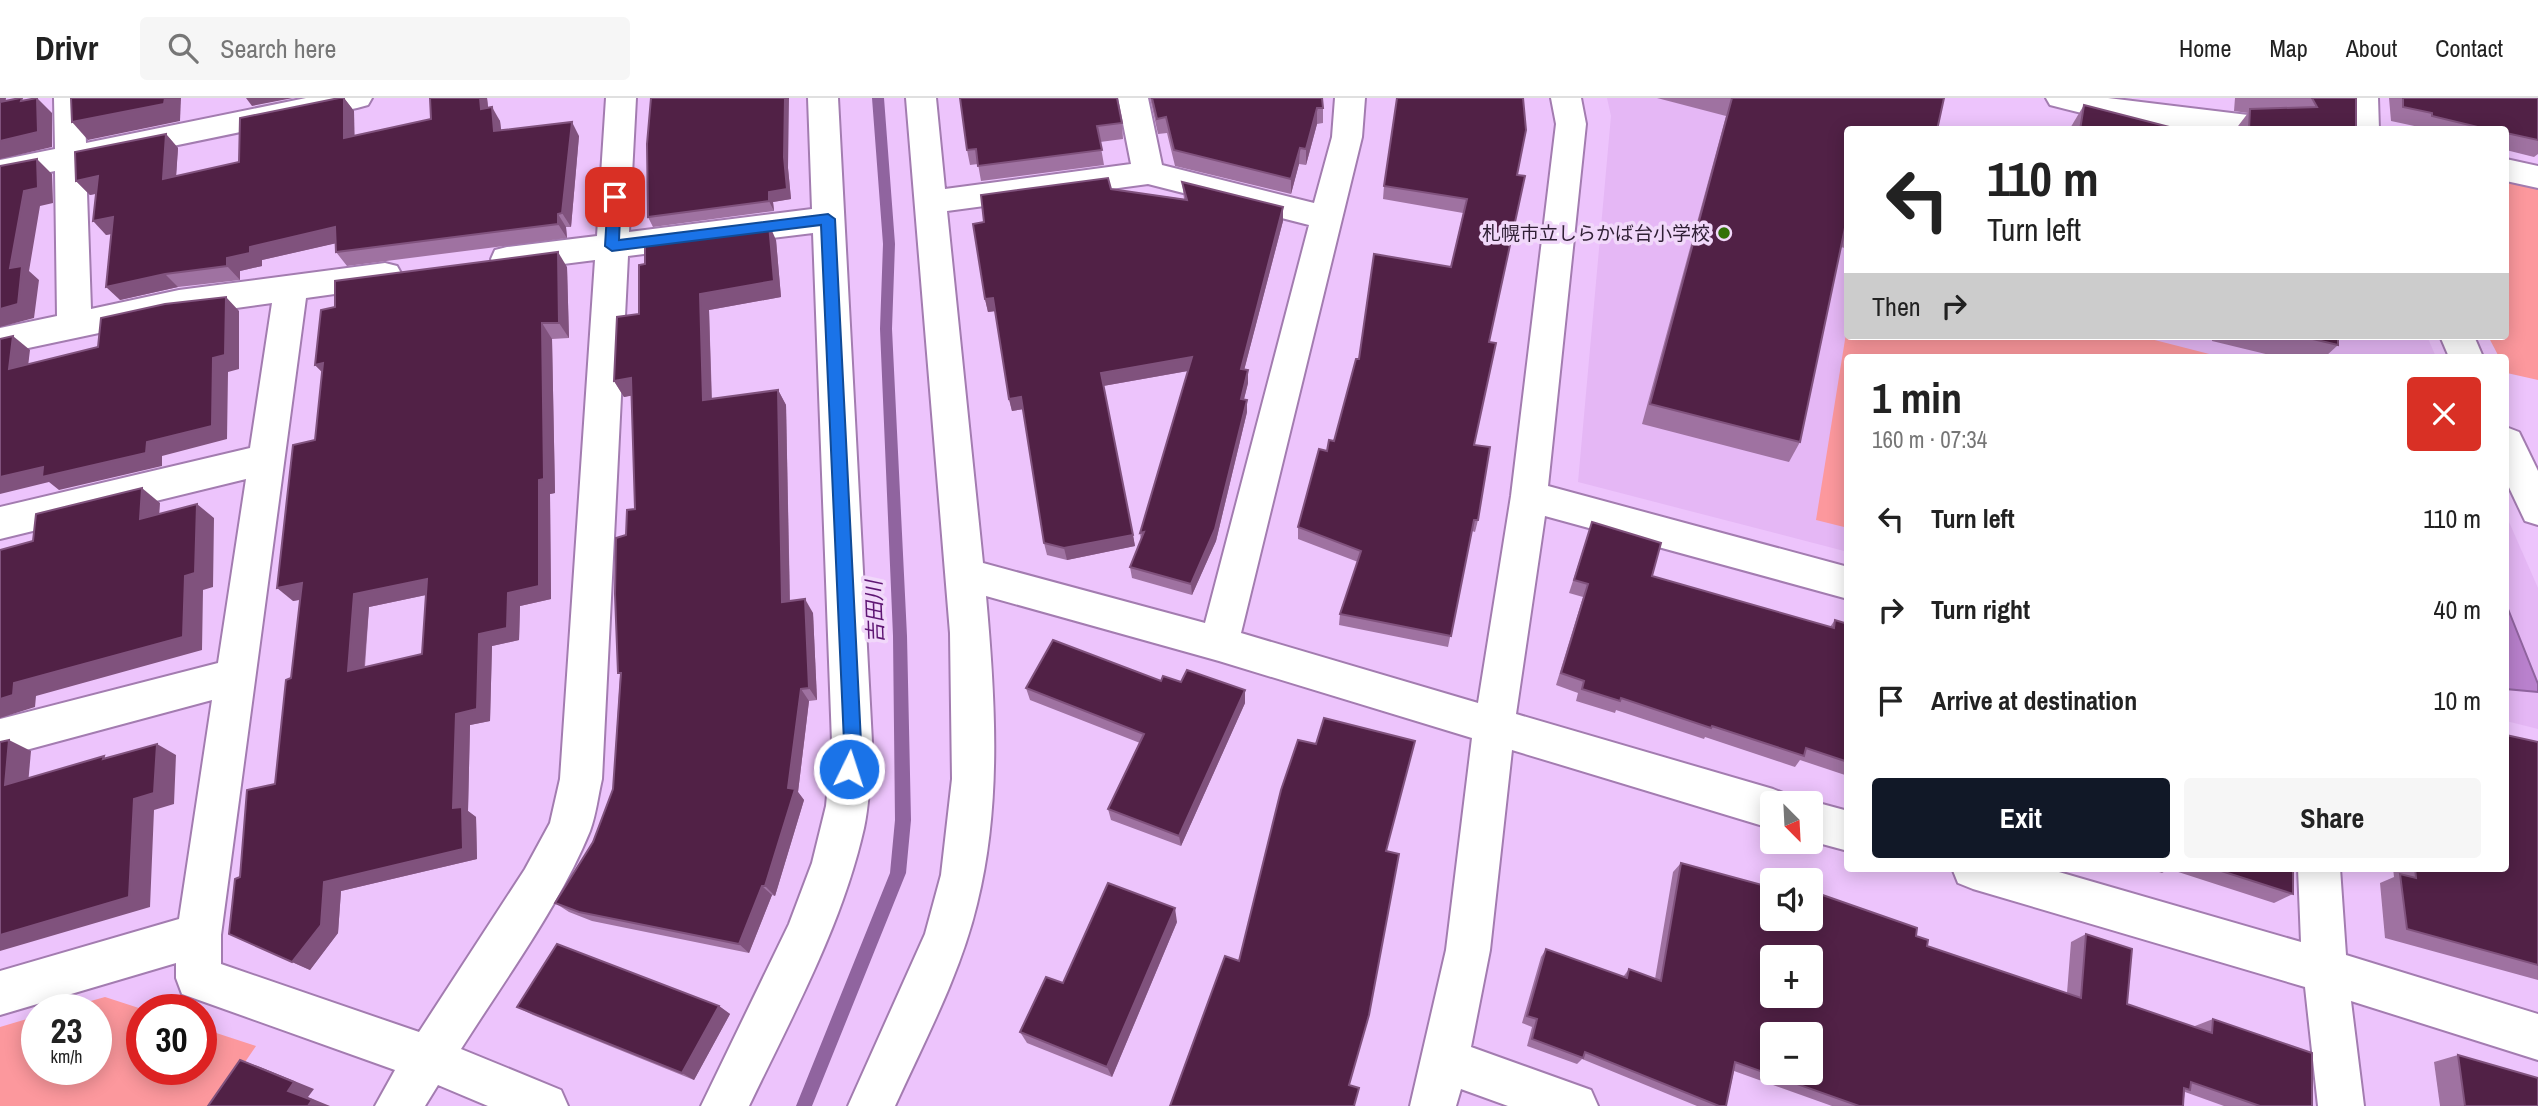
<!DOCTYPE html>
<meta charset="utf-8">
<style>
body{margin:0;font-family:"Archivo Narrow","Noto Sans JP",sans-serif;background:#f6f6f6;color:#222;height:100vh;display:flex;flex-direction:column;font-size:26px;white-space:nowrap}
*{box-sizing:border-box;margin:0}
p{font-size:23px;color:#767676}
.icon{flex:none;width:38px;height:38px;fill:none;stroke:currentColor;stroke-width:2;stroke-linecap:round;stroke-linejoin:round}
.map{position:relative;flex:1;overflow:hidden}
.side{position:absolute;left:1844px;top:256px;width:665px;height:518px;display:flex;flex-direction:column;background:#fff;border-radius:7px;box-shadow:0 4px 18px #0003}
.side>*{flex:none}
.hud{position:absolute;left:1844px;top:28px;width:665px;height:214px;border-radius:7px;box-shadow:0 4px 18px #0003;background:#fff;color:#222;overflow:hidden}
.needle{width:46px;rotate:156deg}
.tools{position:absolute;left:1760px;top:693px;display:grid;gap:14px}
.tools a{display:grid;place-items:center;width:63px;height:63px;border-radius:7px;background:#fff;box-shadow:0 4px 18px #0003;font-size:35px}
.speed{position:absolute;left:21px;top:896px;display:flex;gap:14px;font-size:35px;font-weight:700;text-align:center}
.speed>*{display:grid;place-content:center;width:91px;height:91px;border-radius:50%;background:#fff;box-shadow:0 4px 18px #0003;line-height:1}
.speed small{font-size:18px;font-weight:400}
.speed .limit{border:10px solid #d22;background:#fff;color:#111}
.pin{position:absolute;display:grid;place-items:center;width:60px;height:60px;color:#fff;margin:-30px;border-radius:14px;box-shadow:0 4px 10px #0006}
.me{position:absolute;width:77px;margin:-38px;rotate:4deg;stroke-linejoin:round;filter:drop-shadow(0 0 5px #0008)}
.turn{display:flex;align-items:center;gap:24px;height:147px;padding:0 28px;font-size:32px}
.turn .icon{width:91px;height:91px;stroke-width:2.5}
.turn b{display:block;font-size:49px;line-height:60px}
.then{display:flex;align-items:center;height:66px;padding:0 28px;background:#0003;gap:14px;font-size:26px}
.round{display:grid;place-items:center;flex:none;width:74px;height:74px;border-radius:7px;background:#f6f6f6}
.headline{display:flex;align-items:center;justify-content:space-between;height:119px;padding:0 28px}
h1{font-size:42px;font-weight:700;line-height:52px}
.cta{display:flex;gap:14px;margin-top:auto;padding:14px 28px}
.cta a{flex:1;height:80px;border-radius:7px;background:#111827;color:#fff;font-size:28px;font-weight:700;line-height:80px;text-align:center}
.cta a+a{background:#f6f6f6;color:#222}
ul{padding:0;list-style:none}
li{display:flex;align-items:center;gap:21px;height:91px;padding:0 28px}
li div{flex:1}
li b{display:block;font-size:26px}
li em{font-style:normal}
header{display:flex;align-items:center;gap:42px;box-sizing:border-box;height:98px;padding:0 35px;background:#fff;border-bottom:2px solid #e0e0e0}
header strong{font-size:33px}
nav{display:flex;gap:38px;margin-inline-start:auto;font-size:24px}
.search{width:490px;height:63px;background:#f6f6f6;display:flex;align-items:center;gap:18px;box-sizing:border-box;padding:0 24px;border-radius:7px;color:#767676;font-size:26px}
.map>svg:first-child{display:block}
.built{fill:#e5b7f5}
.green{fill:#fc989d}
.water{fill:#b981cd;stroke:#90649f;stroke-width:2}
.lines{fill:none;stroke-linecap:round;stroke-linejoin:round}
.stream{fill:#90649f;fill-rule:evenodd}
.minor-casing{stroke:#a37cb0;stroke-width:4}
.minor{fill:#fff;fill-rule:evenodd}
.wall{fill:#9f72a1;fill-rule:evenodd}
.shaded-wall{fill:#80527d}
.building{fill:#512146;stroke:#80527d;stroke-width:2;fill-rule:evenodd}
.route{fill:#1a73e8;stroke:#114b97;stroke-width:2}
.poi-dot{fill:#327107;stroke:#f1d8fa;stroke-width:2.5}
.labels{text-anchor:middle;stroke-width:7;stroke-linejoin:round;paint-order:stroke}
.poi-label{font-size:19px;fill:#302035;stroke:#f1d8fa;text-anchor:end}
.water-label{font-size:21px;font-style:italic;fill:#5e1673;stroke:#f1d8fa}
</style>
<header>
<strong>Drivr</strong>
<div class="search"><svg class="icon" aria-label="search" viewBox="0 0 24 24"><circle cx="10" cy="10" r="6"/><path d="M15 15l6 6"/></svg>Search here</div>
<nav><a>Home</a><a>Map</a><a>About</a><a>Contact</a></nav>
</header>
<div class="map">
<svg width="2538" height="1008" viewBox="0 0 2538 1008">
<rect width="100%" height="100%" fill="#edc4fc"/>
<g class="built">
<polygon points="1607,0 1696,0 1848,32 1848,238 2427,238 2436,259 1848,259 1848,454 1578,384 1611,18"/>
<polygon points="2506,417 2538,490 2538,631 2506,623"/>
</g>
<g class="green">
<polygon points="2506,82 2538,89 2538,282 2507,275 2506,259 2499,259 2488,238 2506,238"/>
<polygon points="1848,223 1848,238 2139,238 2221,259 1848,259 1848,430 1816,422"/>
<polygon points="105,899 145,912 142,912 142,971 201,971 201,930 256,948 215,1008 0,1008 0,929 37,918 37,971 96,971 96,912 59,912"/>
</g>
<polygon class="water" points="2506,506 2538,586 2538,594 2506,591"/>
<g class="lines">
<polygon class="stream" points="872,0 884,0 895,146 892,231 907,538 911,722 906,775 812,1008 796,1008 890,775 895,722 893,538 880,231 883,146"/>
<g class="minor-casing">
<g id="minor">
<path d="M54 0H84L86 45 306 0H372L368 7 357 10 86 66 91 211 179 192 385 165 397 168 402 177 397 186 385 189 306 200 221 837V866L419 934 525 771 550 725 560 681 595 162 507 173 495 170 491 161 495 152 507 149 597 138 606 0H636L629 134 812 111 808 0H838L872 644C870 672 870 702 864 730 842 828 792 918 749 1008H701L789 826 812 765 826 708 832 644 813 135 628 158 602 681C598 698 596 717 590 733 560 807 504 883 461 951L561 992 568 1008H488L438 987 425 1008H375L395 972 182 896 176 880V865L0 917V873L179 821 212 602 0 659V621L218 565 246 381 0 441V409L250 350 272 205 179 218 0 256V230L57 218 55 73 0 84V62L55 51Z"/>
<path d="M906 0H936L945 91 1131 66 1118 0H1148L1162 67 1314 105 1332 39 1335 0H1365L1362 39 1241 535 1478 605 1511 398 1556 26 1551 0H1581L1586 26 1548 388 1848 469V501L1545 418 1516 616 1773 691 1788 697 1791 705H1773V731L1512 652 1490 852 1471 949 1591 992 1598 1008H1508L1461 991 1456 1008H1410L1446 852 1472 640 1219 563 986 498C995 599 1002 706 977 806 960 877 925 942 895 1008H848L925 836 941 777 952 681 950 535ZM1148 86 1309 127 1205 525 983 465 947 113Z"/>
<path d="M2046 0H2108L2281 21 2292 24 2296 32C2209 32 2136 31 2050 7Z"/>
<polygon points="2348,0 2378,0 2379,32 2349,32"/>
<polygon points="2506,61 2538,68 2538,90 2506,83"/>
<polygon points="2440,238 2474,238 2483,259 2449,259"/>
<polygon points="2506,329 2519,334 2538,373 2538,427 2525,423 2506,383"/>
<polygon points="1811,703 1848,713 1848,753 1811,743 1811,705 1806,705"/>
<polygon points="1952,770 2045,770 2301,844 2298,770 2340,770 2346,857 2538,916 2538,962 2351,903 2364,1008 2318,1008 2305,889 1973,791 1958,785"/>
</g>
</g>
<use href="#minor" class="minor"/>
</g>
<g class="wall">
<polygon points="339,0 344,0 354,13 354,38 431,21 430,0 487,0 488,10 500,23 501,32 579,38 571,129 566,129 567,140 347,168 336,154 336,145 262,162 262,168 240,173 240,182 178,189 120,202 111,136 106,137 96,96 90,97 76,83 166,36 178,50 176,78 239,64"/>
<polygon points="960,0 1122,25 1123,41 1100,44 1104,67 981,83 978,66 970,67 967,52"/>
<polygon points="1150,0 1322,0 1323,10 1323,25 1317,26 1306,67 1299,66 1291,96 1175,68 1167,35 1158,36"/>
<polygon points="1657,0 1944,0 1848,32 1848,151 1841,149 1800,344 1789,364 1642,326 1726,18"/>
<polygon points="2235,0 2356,0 2356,32 2235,32 2248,15 2234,13"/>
<polygon points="2389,0 2538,0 2538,56 2534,59 2506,52 2506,32 2419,32 2419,29 2391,23"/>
<polygon points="2084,7 2181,32 2069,32"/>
<polygon points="788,70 791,101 773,104 774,113 653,129 648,119"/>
<polygon points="1517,77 1489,244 1474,347 1478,422 1475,434 1472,433 1448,549 1339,527 1340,516 1358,464 1298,441 1298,429 1327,353 1334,343 1359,261 1451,169 1463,115 1383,101 1384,88"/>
<polygon points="1182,84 1283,109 1283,123 1244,272 1248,285 1244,301 1247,302 1247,314 1216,443 1192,497 1132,480 1130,469 1141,443 1140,435 1188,273 1103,288 1135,448 1067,462 1047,457 1044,445 1023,311 1012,313 1009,301 995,213 988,214 985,201 984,124 1111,91 1184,101"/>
<polygon points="776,142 781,199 709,212 712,301 778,292 786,307 790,503 813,515 817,602 809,603 798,694 804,702 775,798 772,797 749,855 592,823 569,814 555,805 593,744 613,691 620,578 626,437 635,411 632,297 624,299 614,283 639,216"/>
<path d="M567 169 569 240 552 241 555 395 550 396 551 501 520 508 519 542 492 548 490 623 470 627 468 713 476 719 477 761 341 793 338 835 310 872 229 836 240 779 275 686 291 580 300 502 293 503 315 342 322 274 315 267ZM426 497 422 556 365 569 369 509Z"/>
<polygon points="2212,238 2338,238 2338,247 2325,259 2278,259 2212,243"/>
<polygon points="1592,424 1652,478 1830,529 1835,522 1848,526 1848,678 1800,662 1795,669 1705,639 1704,641 1616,612 1615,615 1576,603 1578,595 1556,587 1583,499 1569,495"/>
<polygon points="1161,583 1245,605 1181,748 1111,722 1108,711 1140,645 1030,602 1026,590"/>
<polygon points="2538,644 2538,882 2385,840 2380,785 2394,779 2393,770 2506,770"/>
<polygon points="1681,765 1916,838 1927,848 2067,895 2071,844 2086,836 2127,906 2195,929 2195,928 2213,921 2312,1008 2224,1008 2185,994 2183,1008 1832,1008 1734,973 1726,1008 1697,1008 1582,961 1577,966 1527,948 1532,929 1522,925 1541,859 1546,851 1623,879 1629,871 1655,881 1673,774"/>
<polygon points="2147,770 2293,770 2293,796 2274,805 2169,771 2162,775"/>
<polygon points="1177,824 1112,979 1027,945 1020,934 1063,885"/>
<polygon points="719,908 730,916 694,982 533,917 517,909"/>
<polygon points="2458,957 2538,1008 2440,1008 2434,964"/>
</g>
<g class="shaded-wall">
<polygon points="0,0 6,0 3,22 0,20"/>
<polygon points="37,0 52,15 52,49 0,61 0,43"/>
<polygon points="165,0 181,0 180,23 88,42 72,24"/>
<polygon points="246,0 293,0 252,8"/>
<polygon points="344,0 354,13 355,54 344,40"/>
<polygon points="480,0 487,0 490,25 481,11"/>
<polygon points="785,0 789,0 788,70 791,101 773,104 774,113 769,103 769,94 784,59"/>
<polygon points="492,9 500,23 503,47 494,33"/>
<polygon points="1317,10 1317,26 1306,67 1306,51"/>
<polygon points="572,24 579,38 571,129 562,115"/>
<polygon points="166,36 178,50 175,95 163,81"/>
<polygon points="1300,50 1299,66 1291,96 1291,81"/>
<polygon points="37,61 52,76 53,105 40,108 29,173 39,182 34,220 0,229 0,211 10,170 24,93"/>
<polygon points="98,78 111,92 90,97 76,83"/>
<polygon points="1283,109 1283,123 1241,284 1241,271"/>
<polygon points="558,116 566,129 567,140 558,126"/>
<polygon points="113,119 126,133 106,137 93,123"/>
<polygon points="769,126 776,142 781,199 709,212 712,318 703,302 700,196"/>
<polygon points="335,129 346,143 262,162 262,168 240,173 240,182 227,168 227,160 250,149"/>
<polygon points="558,154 567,169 569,240 559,225"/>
<polygon points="165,176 178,189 120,202 106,189"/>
<polygon points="226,199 239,213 239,271 228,274 227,341 162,358 162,368 59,392 49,384 0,396 0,379 147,344 213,260"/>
<polygon points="993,200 996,213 988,214 985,201"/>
<polygon points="542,225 552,241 555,395 550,396 551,501 520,508 519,542 492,548 490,623 470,627 468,713 476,719 477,761 341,793 338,835 310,872 292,864 324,784 453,710 456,616 479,536 508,495 539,382"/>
<polygon points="13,238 30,252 26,285 9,271"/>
<polygon points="1192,259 1193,272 1103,288 1101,275"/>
<polygon points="323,265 329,281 315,267"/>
<polygon points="1248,272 1248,285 1241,313 1241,301"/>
<polygon points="631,280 641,296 624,299 614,283"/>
<polygon points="778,292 786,307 790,518 782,504"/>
<polygon points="1021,299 1024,311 1012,313 1009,301"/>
<polygon points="1247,302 1247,314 1216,443 1192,497 1191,486"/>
<polygon points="142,390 160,405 158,435 140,421"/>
<polygon points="197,406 214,420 213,489 203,492 202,552 36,598 35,609 0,620 0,601 14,585 185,478"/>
<polygon points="1133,437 1135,448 1067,462 1064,450"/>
<polygon points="427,481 440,494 369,509 363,584 348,573 354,496"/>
<polygon points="302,485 317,498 293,503 277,490"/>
<polygon points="805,501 813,515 817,602 809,590"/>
<polygon points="801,591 809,603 798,694 804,702 775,798 765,788 788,690"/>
<polygon points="1245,592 1245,605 1181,748 1179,738"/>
<polygon points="9,642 31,653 27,698 5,687"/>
<polygon points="157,646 176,657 174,706 154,712 150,809 0,853 0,837 134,701"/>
<polygon points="762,788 772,797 749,855 739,846"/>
<polygon points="1175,810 1177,824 1112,979 1107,969"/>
<polygon points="719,908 730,916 694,982 682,975"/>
<polygon points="240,962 260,969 314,991 308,999 330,1008 308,1008"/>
</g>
<g class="building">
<polygon points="20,0 22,0 21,3 37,0 38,34 0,43 0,4"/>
<polygon points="71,0 165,0 164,6 72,24"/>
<polygon points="339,0 344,0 344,40 431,21 430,0 480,0 481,11 492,9 494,33 572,24 562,115 558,116 558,126 336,154 335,129 250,149 250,155 227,160 227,168 165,176 106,189 113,119 93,123 98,78 76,83 75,54 166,36 163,81 239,64 240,20"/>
<polygon points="651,0 785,0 784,59 787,91 769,94 769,103 648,119 647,46"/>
<polygon points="960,0 1117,0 1122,25 1097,28 1102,52 978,68 976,51 967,52"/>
<polygon points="1152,0 1322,0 1323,10 1317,10 1306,51 1300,50 1291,81 1174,52 1166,19 1157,21"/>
<polygon points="1397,0 1523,0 1526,32 1517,77 1525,78 1489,244 1496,245 1474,347 1490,349 1478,422 1474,422 1451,538 1340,516 1361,453 1298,429 1319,351 1327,353 1329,342 1334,343 1356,261 1359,261 1374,156 1451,169 1467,101 1384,88"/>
<polygon points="1732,0 1944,0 1937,32 1848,32 1848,126 1846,125 1800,344 1650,306"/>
<polygon points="2312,0 2356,0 2356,32 2249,32 2250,11 2317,9"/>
<polygon points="2403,0 2538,0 2538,42 2506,35 2506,32 2490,32 2432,18 2432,15 2403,9"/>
<polygon points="2084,7 2181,32 2080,32"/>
<polygon points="37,61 38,90 24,93 10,170 22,168 18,206 0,211 0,68"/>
<polygon points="1108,80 1111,91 1187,102 1182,84 1283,109 1241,271 1248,272 1241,301 1247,302 1215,431 1191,486 1130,469 1144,434 1140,435 1192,259 1101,275 1133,437 1064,450 1044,445 1021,299 1009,301 993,200 985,201 973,126 984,124 981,97"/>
<polygon points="769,126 774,183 700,196 703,302 778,292 782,504 805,501 809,590 801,591 788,690 795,691 765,788 762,788 739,846 579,814 555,805 593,744 613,691 621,575 618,575 615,496 616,440 626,437 627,412 635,411 631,280 614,283 617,219 639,216 639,167 645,166 645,142"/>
<path d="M558 154 559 225H542L544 381 539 382V488L508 495 507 530 479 536 477 611 456 616 453 710 462 709 463 751 324 784 321 827 292 864 229 836 235 781 240 779 247 692 275 686 286 582 291 580 302 485 277 490 293 347 315 342 323 265 315 267 321 212 335 209V183ZM427 481 422 556 348 573 354 496Z"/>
<polygon points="226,199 225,257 213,260 212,328 147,344 146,355 42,379 43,369 0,379 0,241 13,238 9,271 98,249 101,220 165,206"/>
<polygon points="2300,238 2338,238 2338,247"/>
<polygon points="142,390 140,421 197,406 195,475 185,478 183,539 14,585 13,597 0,601 0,452 33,443 36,416"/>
<polygon points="1592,424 1661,445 1652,478 1834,530 1835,522 1848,526 1848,664 1806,650 1804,658 1712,628 1711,630 1621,600 1620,603 1582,591 1584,583 1561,575 1588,486 1574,482"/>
<polygon points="1053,542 1161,583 1163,578 1181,584 1187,572 1245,592 1179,738 1108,711 1144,636 1026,590"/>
<polygon points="1324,620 1415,643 1386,753 1399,756 1369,917 1349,987 1359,990 1354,1008 1170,1008 1225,858 1239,863 1281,692 1298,642 1316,646"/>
<polygon points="2506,637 2538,644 2538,867 2407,831 2400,776 2416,780 2415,770 2506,770"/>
<polygon points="9,642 5,687 104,658 103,661 157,646 154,695 134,701 129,799 0,837 0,644"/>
<path d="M1681 765 1773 790V821H1811V793L1917 830 1916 838 1928 842 1927 848 2081 900 2086 836 2132 851 2127 906 2212 935 2213 921 2312 955V1008H2260L2191 984 2190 992 2184 990 2183 1008H1859L1735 964 1726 1008H1719L1585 954 1583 960 1532 941 1537 921 1527 918 1546 851 1627 880 1629 871 1661 883ZM1773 859H1811V898H1773ZM1773 936H1811V975H1773Z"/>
<polygon points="2212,770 2293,770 2293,796"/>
<polygon points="1108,785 1175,810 1107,969 1020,934 1046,879 1063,885"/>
<polygon points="557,846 719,908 682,975 517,909"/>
<polygon points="2458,957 2538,980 2538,1008 2465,1008"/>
<polygon points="240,962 294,984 288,993 312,1002 308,1008 208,1008"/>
</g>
<polygon class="route" points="615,94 621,99 619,142 828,116 835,121 861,644 855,677 849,679 843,677 841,671 844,644 821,127 612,153 605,148 608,99"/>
<circle class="poi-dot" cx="1724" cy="135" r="7"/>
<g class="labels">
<g class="poi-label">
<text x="1710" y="142">札幌市立しらかば台小学校</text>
</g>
<g class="water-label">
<text transform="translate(875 514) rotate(-92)" y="7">吉田川</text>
</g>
</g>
</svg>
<div class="tools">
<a><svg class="needle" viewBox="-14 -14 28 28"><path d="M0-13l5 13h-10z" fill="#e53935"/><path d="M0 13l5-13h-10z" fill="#767676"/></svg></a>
<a><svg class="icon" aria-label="sound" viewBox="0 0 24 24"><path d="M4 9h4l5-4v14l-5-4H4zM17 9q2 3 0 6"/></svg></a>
<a>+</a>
<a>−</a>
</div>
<div class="speed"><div>23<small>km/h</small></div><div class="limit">30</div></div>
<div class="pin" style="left:615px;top:99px;background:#d93025"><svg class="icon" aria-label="arrive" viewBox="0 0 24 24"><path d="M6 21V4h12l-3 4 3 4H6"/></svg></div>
<svg class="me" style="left:849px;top:671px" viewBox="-20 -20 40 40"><circle r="17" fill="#1a73e8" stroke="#fff" stroke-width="3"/><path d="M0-11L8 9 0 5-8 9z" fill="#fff"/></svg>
<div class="hud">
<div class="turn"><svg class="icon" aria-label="left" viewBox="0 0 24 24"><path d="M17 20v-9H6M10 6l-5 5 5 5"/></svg><div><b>110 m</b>Turn left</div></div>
<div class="then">Then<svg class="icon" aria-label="right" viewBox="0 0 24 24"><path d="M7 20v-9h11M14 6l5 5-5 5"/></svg></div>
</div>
<section class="side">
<div class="headline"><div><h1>1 min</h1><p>160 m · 07:34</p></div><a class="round" style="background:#d93025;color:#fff"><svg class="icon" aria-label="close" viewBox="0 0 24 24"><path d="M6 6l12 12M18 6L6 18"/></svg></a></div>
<ul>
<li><svg class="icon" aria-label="left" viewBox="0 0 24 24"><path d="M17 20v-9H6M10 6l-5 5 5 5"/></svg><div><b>Turn left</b></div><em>110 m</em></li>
<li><svg class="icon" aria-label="right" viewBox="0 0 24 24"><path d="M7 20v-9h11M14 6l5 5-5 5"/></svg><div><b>Turn right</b></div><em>40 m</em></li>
<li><svg class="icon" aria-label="arrive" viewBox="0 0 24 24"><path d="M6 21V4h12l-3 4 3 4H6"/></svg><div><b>Arrive at destination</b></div><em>10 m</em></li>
</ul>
<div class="cta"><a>Exit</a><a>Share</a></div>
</section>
</div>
